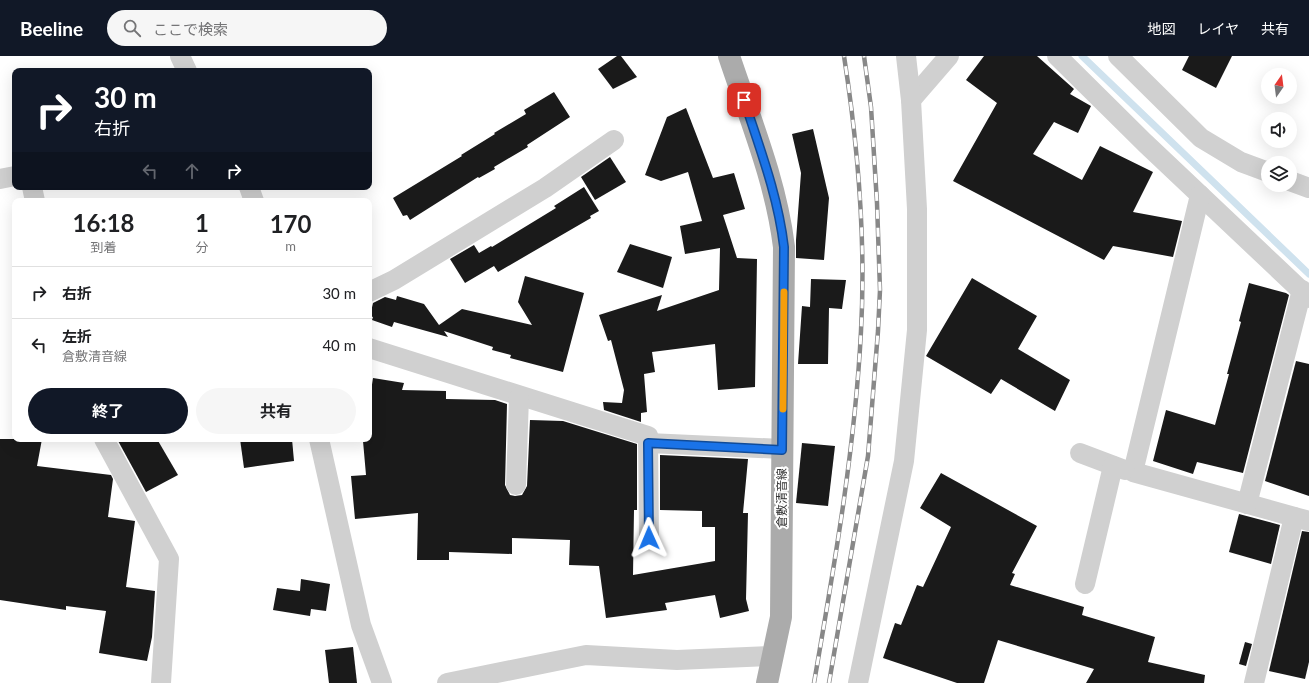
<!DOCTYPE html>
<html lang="ja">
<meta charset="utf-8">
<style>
body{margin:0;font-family:Lato,"Noto Sans JP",sans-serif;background:#f6f6f6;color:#202124;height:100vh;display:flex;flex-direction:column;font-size:15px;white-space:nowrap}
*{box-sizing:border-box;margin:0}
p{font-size:13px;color:#757577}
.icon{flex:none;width:22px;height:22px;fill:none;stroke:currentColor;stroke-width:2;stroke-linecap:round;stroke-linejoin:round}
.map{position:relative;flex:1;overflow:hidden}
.sheet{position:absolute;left:12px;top:142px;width:360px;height:244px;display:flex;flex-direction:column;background:#fff;border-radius:8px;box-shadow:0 4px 16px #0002}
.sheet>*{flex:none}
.banner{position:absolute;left:12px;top:12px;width:360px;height:122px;border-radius:8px;box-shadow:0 4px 16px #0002;background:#111827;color:#fff;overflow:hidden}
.needle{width:26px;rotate:14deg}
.buttons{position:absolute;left:1261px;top:12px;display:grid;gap:8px}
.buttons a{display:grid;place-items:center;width:36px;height:36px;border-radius:50%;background:#fff;box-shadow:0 4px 16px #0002;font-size:20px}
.pin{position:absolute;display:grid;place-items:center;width:34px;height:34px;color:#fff;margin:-17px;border-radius:8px;box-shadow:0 2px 6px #0006}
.me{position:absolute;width:44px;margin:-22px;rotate:359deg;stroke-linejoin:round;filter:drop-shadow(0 0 3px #0008)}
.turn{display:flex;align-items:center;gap:14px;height:84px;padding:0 16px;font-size:18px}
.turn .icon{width:52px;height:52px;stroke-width:2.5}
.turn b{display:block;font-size:28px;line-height:34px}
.lanes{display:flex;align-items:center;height:38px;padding:0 16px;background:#0003;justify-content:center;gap:20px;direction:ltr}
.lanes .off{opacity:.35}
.eta{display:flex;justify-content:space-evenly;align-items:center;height:68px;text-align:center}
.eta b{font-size:24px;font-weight:700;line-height:28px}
.cta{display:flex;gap:8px;margin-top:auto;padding:8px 16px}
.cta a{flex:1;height:46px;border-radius:24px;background:#111827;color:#fff;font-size:16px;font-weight:700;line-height:46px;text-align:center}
.cta a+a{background:#f6f6f6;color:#202124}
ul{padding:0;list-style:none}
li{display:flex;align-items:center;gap:12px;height:52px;padding:0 16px;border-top:1px solid #e0e0e0}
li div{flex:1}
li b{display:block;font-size:15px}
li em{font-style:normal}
header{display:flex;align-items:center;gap:24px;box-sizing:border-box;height:56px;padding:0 20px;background:#111827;color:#fff}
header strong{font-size:19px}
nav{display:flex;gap:22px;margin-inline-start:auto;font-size:14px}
.search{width:280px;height:36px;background:#f6f6f6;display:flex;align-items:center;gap:10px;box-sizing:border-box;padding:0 14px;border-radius:22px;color:#757577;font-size:15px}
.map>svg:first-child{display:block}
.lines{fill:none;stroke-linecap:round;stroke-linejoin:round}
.stream{stroke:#cfe2ee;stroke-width:7}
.building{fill:#1a1a1a}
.minor{stroke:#d0d0d0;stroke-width:20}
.primary{stroke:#ababab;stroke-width:22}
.rail-casing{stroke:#888;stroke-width:4.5}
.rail{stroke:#fff;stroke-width:3;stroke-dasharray:9;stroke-linecap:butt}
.route-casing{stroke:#114b97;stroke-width:10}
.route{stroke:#1a73e8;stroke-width:7}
.slow{stroke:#f59e0b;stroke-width:7}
.labels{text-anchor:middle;stroke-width:4;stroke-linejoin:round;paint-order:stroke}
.street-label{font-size:12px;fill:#333;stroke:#fff}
</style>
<header>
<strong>Beeline</strong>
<div class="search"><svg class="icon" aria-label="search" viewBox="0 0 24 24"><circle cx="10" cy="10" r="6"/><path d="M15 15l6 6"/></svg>ここで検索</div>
<nav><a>地図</a><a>レイヤ</a><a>共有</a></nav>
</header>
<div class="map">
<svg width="1309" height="627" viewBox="0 0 1309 627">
<rect width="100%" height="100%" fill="#fff"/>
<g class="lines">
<polyline class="stream" points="1082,0 1309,218"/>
</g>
<g class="building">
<polygon points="617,0 621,0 637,21 613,33 598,13"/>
<polygon points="984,0 1037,0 1074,33 1070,38 1091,50 1078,77 1054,66 1033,98 1082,124 1100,90 1153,116 1133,156 1182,165 1173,201 1113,190 1104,204 953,125 997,47 966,24"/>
<polygon points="1189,0 1232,0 1216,32 1182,14"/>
<polygon points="554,36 570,61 527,89 528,91 494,111 495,113 479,122 478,121 410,164 407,159 403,160 393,142 462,100 461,99 495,78 494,77 526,58 524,54"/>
<polygon points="686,52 713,122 734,117 745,153 723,159 737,202 757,203 755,331 718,334 715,288 652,296 655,316 644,318 647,356 641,357 641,366 604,354 603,346 622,347 624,334 611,284 608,285 599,259 662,239 657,255 719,234 720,192 685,198 680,170 702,165 688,116 661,125 645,119 667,61"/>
<polygon points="813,73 829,142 824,204 796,202 796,184 801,117 792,78"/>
<polygon points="610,101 626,126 595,144 581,121"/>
<polygon points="584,131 599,155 590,160 591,162 498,216 494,210 465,227 450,203 474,189 479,197 491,190 492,191 556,152 554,150"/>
<polygon points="630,188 672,201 663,232 617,216"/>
<polygon points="525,220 584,237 563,316 510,302 511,299 492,294 493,291 444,275 448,281 394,266 392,271 372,264 373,261 370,260 373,247 385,241 396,244 397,240 424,248 439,269 462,253 532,269 518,246"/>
<polygon points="972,222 1037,260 1018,293 1070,324 1055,355 1001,323 991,338 926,300"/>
<polygon points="811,223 846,224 842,253 829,252 828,308 798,308 802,250 810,251"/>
<polygon points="1249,227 1286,237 1289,239 1243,417 1197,406 1193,418 1153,405 1166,354 1215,369 1229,318 1227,318 1241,266 1239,265"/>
<polygon points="1296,305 1309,308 1309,440 1265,425"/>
<polygon points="373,322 404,327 402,334 446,335 446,343 495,344 507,348 505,429 510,439 515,440 522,439 527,430 530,364 563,365 637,388 637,454 634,454 633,519 715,505 715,471 702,471 702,455 660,454 660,399 748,403 743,457 748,457 746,543 749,555 720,562 715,539 665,547 667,554 606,562 599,510 569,509 570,484 512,482 512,498 449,496 449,504 417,504 418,457 355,463 351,420 366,419 363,385 369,384 369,348"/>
<polygon points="0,383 42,383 37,410 111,419 113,423 108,461 135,465 126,531 155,535 152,581 147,605 99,597 106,555 66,550 66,554 0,544"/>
<polygon points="117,383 157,383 178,419 146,436"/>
<polygon points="240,383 292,383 294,405 244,412"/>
<polygon points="802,387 835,390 828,450 796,447"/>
<polygon points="941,417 1037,470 1012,517 1015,518 1010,529 1084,551 1082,559 1155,581 1148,606 1205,619 1204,627 1086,627 1094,613 998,584 984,627 957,627 883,602 895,567 901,569 917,529 923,531 951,471 920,452"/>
<polygon points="1239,458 1280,469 1271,508 1229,496"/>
<polygon points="1302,475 1309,476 1309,606 1305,623 1269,615"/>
<polygon points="301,523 330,528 326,555 311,553 310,560 273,554 277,532 300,535"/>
<polygon points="1245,586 1252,588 1246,610 1239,608"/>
<polygon points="353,591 357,627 329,627 325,594"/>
</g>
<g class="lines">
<g class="minor">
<polyline points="180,0 187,15"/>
<polyline points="1057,0 1145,87 1309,242"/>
<polyline points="1118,0 1201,82 1241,106 1268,116"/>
<polyline points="911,44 949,0"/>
<polyline points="0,123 15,120"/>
<polyline points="1290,125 1309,132"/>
<polyline points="32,131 35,145"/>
<polyline points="249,131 254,145"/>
<polyline points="1200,139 1133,416 1309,465"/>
<polyline points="369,236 394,224 545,132 614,84"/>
<polyline points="369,292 648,380 649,482"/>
<polyline points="104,383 169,503 161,627"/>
<polyline points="319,383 361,569 382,627"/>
<polyline points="648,387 782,393"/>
<polyline points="1080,397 1125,414"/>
<polyline points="516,429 519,341"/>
<polyline points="1247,448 1302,234"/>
<polyline points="1085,528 1113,410"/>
<polyline points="447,627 586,599 677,604 772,600"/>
<polyline points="858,627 904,405 917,274 917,153 911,44 906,0"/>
<polyline points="1254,627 1294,461"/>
</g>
<path class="primary" d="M729 0C750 63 776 125 784 191L781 561 767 627"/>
<g class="rail-casing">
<g id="rail">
<path d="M814 627C834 511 855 393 861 275 866 183 858 90 844 0"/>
<polyline points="829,627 868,400 878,275 880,234 877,147 871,51 864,0"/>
</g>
</g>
<use href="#rail" class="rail"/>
</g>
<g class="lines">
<g class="route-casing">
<path id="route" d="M649 482 648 387 782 394 784 191C778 140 760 93 744 44"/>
</g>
<use href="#route" class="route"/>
<polyline class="slow" points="783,353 784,236"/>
</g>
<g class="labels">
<g class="street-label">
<text transform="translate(782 442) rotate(-90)" y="4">倉敷清音線</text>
</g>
</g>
</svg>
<div class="buttons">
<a><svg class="needle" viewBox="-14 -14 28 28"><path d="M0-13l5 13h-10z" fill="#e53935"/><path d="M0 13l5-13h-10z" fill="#757577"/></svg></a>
<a><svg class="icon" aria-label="sound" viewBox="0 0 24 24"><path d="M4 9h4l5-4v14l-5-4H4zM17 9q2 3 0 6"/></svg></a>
<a><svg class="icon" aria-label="layers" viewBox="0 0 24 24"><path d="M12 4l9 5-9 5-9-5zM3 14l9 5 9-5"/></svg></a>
</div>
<div class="pin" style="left:744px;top:44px;background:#d93025"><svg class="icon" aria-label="arrive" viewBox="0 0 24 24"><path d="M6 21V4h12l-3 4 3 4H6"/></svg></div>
<svg class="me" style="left:649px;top:482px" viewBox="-20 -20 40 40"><path d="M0-17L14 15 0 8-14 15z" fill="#1a73e8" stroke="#fff" stroke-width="4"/></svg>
<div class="banner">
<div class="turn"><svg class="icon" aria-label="right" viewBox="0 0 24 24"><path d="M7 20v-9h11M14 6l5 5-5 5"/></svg><div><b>30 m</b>右折</div></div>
<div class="lanes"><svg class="icon off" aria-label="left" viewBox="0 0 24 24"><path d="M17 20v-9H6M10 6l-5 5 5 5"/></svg><svg class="icon off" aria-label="ahead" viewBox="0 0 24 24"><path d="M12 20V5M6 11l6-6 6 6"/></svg><svg class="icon" aria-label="right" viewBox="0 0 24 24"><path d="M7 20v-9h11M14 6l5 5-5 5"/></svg></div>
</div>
<section class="sheet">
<div class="eta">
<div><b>16:18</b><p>到着</p></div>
<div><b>1</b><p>分</p></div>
<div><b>170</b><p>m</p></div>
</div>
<ul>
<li><svg class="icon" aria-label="right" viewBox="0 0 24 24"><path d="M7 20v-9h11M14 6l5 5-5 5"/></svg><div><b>右折</b></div><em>30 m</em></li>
<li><svg class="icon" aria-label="left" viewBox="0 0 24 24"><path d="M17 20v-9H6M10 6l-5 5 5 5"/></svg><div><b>左折</b><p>倉敷清音線</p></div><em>40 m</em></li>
</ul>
<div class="cta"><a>終了</a><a>共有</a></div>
</section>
</div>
